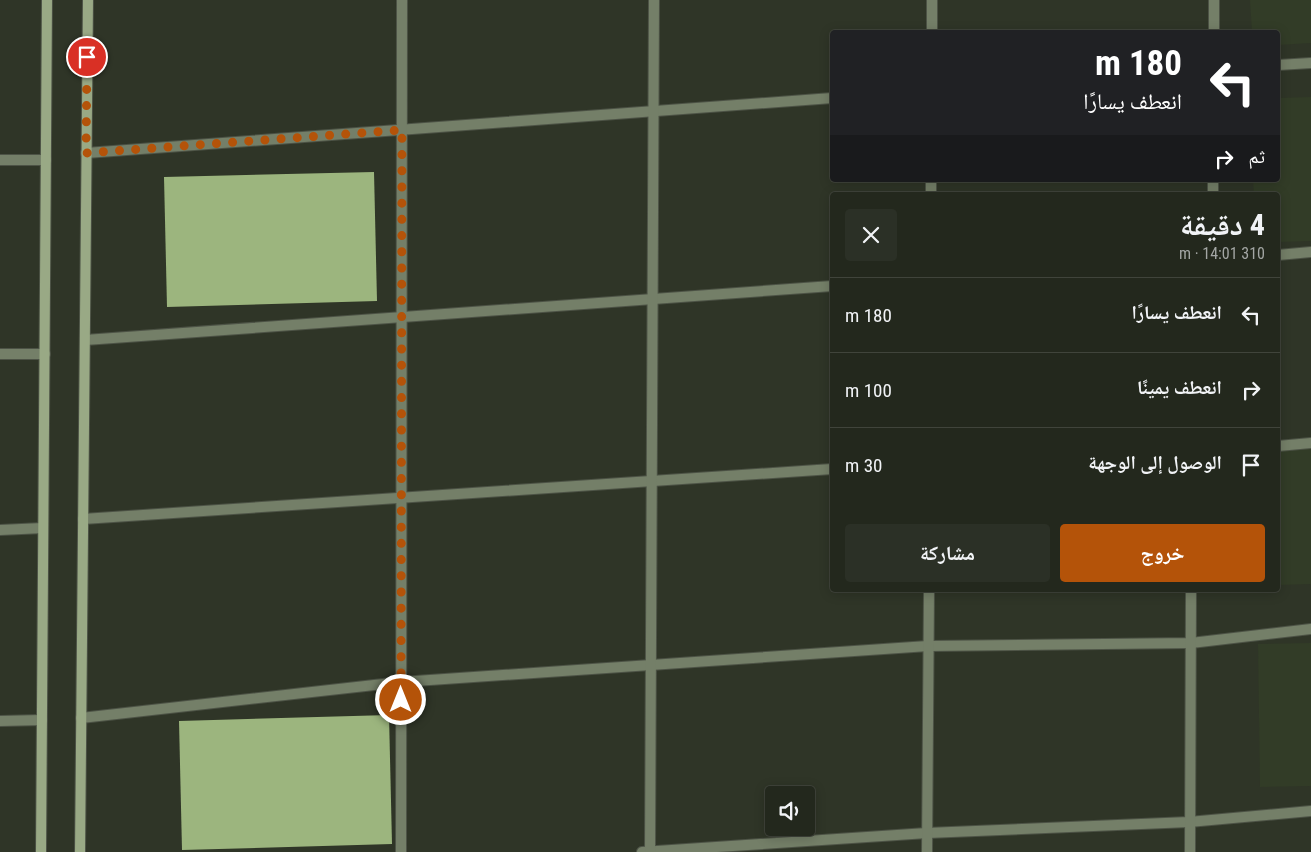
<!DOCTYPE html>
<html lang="ar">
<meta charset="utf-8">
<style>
body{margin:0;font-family:"Roboto Condensed","Noto Naskh Arabic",sans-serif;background:#2b3026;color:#f1f3f6;direction:rtl;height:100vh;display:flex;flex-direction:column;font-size:19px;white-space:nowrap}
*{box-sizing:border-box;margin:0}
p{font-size:16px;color:#a3a6a4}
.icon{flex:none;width:28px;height:28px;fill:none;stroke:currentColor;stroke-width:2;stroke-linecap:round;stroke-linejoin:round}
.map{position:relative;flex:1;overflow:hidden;direction:ltr}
.panel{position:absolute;left:830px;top:192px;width:450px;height:400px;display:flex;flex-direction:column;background:#23281d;border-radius:5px;box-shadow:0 2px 12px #0003,0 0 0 1px #40443b;direction:rtl}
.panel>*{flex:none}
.guide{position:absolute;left:830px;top:30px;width:450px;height:152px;border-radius:5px;box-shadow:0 2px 12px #0003,0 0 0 1px #40443b;direction:rtl;background:#202124;color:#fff;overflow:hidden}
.buttons{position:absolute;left:765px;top:786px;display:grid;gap:10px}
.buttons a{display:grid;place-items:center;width:50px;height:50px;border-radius:5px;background:#23281d;box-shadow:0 2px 12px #0003,0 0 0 1px #40443b;font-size:25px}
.pin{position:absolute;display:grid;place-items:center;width:42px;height:42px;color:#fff;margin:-21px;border:2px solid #fff;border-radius:50%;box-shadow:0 1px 5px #0007}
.me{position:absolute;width:55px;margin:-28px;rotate:0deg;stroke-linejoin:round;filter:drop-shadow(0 0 4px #0008)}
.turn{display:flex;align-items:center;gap:18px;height:105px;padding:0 15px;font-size:22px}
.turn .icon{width:65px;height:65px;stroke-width:2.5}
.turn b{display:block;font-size:35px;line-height:42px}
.then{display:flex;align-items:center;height:48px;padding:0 15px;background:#0003;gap:10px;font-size:19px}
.round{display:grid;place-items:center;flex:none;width:52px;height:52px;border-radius:5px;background:#2b3026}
.summary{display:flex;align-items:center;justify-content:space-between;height:85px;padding:0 15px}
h1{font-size:30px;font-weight:700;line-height:38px}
.action{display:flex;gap:10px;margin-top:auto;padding:10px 15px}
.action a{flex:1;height:58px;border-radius:5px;background:#b45309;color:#fff;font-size:20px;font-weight:700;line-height:58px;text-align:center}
.action a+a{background:#2b3026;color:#f1f3f6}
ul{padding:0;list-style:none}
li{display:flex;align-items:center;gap:15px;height:75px;padding:0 15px;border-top:1px solid #40443b}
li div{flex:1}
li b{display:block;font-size:19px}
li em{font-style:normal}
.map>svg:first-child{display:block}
.built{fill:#323c27}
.building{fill:#9cb57e}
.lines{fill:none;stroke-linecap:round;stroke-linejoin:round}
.street-casing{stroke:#4d5346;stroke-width:12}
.secondary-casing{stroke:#4d5346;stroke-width:12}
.street{stroke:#747f68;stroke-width:10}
.secondary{stroke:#99a985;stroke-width:10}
.route{stroke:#b45309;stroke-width:9;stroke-dasharray:0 16.2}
</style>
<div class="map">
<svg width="1311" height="852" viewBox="0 0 1311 852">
<rect width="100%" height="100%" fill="#2f3527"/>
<g class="built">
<polygon points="1250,0 1311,0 1311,43 1278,45 1278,32 1252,32"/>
<polygon points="1311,97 1311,241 1278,242 1278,195 1254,195 1253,180 1278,180 1278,98"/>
<polygon points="1311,440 1311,584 1278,585 1278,441"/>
<polygon points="1311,643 1311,786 1260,787 1258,644"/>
</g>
<g class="building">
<polygon points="374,172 377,301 167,307 164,177"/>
<polygon points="389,715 392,844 182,850 179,721"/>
</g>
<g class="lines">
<g class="street-casing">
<g id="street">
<polyline points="932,32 932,0"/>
<polyline points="1214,32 1214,0"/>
<polyline points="1278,65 1311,63"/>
<polyline points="86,153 832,98"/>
<polyline points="0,160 46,160"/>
<polyline points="931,195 931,180"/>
<polyline points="1213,195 1213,180"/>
<polyline points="1278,255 1311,252"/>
<polyline points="85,340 832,286"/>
<polyline points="0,354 45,354"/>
<polyline points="1278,446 1311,443"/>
<polyline points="83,519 832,469"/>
<polyline points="0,530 43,528"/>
<polyline points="81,718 401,682 928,646 1191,643 1311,629"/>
<polyline points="0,721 42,720"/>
<polyline points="401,852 402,0"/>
<polyline points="642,852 927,833 1189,822 1311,811"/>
<polyline points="650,852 654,0"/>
<polyline points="927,852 929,590"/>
<polyline points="1190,852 1191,590"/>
</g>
</g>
<g class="secondary-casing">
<g id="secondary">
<polyline points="41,852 47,0"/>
<polyline points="80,852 88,0"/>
</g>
</g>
<use href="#street" class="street"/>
<use href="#secondary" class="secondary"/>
</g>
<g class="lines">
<polyline class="route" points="87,57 86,153 402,130 401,700"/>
</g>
</svg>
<div class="buttons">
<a><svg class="icon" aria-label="sound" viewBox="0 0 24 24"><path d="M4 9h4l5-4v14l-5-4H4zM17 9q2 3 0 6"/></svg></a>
</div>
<div class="pin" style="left:87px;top:57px;background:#d93025"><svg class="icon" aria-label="arrive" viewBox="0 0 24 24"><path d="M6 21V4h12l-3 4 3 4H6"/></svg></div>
<svg class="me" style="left:401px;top:700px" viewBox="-20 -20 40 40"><circle r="17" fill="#b45309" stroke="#fff" stroke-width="3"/><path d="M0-11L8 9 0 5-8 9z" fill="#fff"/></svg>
<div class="guide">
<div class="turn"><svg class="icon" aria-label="left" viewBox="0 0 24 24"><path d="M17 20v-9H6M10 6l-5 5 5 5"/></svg><div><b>180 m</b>انعطف يسارًا</div></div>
<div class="then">ثم<svg class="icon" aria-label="right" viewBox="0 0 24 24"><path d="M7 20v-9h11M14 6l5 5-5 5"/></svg></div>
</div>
<section class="panel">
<div class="summary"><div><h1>4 دقيقة</h1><p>310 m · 14:01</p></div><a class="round"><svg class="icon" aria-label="close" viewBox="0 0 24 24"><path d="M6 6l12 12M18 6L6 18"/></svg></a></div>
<ul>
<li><svg class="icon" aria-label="left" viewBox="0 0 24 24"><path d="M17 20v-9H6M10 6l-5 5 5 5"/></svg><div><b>انعطف يسارًا</b></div><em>180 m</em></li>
<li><svg class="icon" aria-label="right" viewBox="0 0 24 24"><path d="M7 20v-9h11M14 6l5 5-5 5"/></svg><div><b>انعطف يمينًا</b></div><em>100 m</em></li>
<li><svg class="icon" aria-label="arrive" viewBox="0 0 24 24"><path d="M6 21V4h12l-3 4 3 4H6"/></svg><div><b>الوصول إلى الوجهة</b></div><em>30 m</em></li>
</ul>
<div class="action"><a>خروج</a><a>مشاركة</a></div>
</section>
</div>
